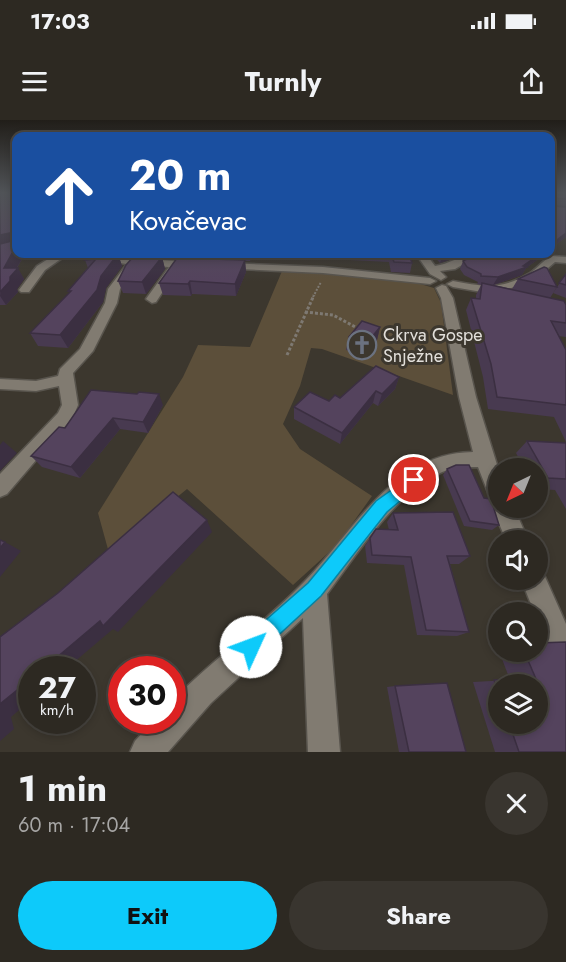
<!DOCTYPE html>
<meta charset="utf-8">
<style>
body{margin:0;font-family:Jost,sans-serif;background:#39352f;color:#f1f3f6;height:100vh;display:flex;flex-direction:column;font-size:22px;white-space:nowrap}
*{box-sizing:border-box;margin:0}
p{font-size:20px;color:#a7a6a5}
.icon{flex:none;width:33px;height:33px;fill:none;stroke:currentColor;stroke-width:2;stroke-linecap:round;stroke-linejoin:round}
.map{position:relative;height:632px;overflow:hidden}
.drawer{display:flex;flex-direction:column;background:#2d2922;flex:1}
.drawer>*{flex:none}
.hud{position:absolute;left:12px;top:12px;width:543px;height:126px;border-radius:12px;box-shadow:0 3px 9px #0003,0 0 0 2px #484540;background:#1a4fa0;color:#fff;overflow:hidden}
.needle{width:39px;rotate:223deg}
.controls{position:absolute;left:488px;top:338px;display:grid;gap:12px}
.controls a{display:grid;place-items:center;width:60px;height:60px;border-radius:50%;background:#2d2922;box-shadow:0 3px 9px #0003,0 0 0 2px #484540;font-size:30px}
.speed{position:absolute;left:18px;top:536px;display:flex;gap:12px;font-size:30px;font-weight:700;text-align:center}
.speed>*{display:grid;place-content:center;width:78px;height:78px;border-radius:50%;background:#2d2922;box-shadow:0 3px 9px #0003,0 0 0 2px #484540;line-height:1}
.speed small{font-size:15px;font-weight:400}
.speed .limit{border:9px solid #d22;background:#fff;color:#111}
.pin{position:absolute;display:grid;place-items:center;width:51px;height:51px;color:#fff;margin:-26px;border:3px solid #fff;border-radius:50%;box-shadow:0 2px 6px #0007}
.me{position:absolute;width:66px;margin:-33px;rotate:47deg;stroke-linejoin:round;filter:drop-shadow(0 0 4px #0008)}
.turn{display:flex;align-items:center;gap:21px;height:126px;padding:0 18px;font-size:27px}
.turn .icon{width:78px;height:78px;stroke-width:2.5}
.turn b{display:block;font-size:42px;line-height:51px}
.round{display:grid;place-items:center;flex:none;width:63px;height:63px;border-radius:32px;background:#39352f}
.summary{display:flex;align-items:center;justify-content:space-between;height:102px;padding:0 18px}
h1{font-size:36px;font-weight:700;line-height:45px}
.button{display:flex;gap:12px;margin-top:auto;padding:12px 18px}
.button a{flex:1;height:69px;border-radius:36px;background:#0dcafa;color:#111;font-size:24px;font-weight:700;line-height:69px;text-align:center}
.button a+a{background:#39352f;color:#f1f3f6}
.status{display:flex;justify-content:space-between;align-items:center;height:42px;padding:0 30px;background:#2d2922;direction:ltr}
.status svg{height:16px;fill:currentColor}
header{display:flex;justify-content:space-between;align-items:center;height:78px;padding:0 18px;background:#2d2922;font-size:27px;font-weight:700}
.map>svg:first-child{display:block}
.green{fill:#5c4f3a}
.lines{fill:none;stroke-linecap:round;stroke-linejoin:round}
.minor-casing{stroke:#58544d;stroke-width:3}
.path-far1{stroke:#7e7972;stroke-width:2;stroke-dasharray:2 1.5;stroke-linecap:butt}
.path{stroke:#7e7972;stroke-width:3;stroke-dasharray:3 2;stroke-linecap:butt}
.minor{fill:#817b71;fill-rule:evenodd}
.wall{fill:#483a50;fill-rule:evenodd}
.shaded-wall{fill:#3b2f41}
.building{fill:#54435d;stroke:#3b2f41;stroke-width:1.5}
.route{fill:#0dcafa;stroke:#0883a2;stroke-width:1.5}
.labels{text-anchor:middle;stroke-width:6;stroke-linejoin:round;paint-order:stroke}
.far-poi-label{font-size:18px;fill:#e2dfda;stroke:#3c372e;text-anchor:start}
</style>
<div class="status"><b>17:03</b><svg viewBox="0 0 49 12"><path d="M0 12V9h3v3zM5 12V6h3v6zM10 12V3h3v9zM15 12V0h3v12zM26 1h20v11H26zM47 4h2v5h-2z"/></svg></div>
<header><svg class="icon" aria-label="menu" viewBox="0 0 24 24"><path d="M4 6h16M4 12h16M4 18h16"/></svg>Turnly<svg class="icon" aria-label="share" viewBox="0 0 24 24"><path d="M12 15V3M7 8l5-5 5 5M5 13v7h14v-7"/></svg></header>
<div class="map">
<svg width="566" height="632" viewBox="0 0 566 632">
<rect width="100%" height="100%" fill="#3c372e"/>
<polygon class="green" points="282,151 400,158 434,168 441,183 453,275 322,229 311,228 300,266 283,304 300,329 372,376 337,425 293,465 187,369 109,433 98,393 183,257 198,225 250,227"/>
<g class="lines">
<g class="minor-casing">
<g id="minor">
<polygon points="56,134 68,134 45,150 29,172 21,172 19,170 37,146"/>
<polygon points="71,134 93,134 123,138 195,142 200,145 195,148 179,147 156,182 152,183 146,179 169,147 137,145 120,169 117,183 93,231 73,253 78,285 73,297 7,374 0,377 0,354 58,293 62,285 59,266 36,271 0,269 0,259 36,261 58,256 60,249 80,229 105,183 108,169 127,144 76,137"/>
<path d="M416 134H426L435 146C451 144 465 132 481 134L455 149 440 151 446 157 441 160 430 154Z"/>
<path d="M552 136 566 137V143L555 142 535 159 503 171 507 174 505 176 453 167 447 164 453 161C482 167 503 170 530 153 538 148 544 139 552 136Z"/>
<polygon points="223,143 323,147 430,158 436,161 430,164 323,153 219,148 219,144"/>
<path d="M442 165 446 166 453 178 476 277 498 348V387H514L528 420H506L492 387 495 382 491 380 478 347C469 347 459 347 450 349 399 366 358 433 327 474L340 632H308L303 498 211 583 168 632H130L135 621 154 600H172V581C214 538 264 504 305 461 355 410 393 333 473 332L459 277 441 178 436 168Z"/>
<polygon points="537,448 542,450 566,504 566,549 556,545 537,498 537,492 534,492 521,459 537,459"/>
</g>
</g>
<polyline class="path-far1" points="313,177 321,162"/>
<g class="path">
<polyline points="305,192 333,195 361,210"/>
<polyline points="287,235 314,175"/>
</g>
<use href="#minor" class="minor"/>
</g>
<g class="wall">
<polygon points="0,73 25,134 17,148 24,159 17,169 18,172 6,185 0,185"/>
<polygon points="566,73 566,86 552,85 552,86 566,87 566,117 550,129 550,76"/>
<polygon points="91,134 130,134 130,135 118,134 122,146 106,168 103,182 68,228 38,226 30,213 70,173 68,171 88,148 85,140"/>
<polygon points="135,134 266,134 264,139 251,139 250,141 245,141 246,152 236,176 192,174 191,176 163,175 159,163 211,139 135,135"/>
<polygon points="345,134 409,134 412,143 410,153 391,152 389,142 349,140 348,135 346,135"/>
<polygon points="432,134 466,134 440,143"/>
<polygon points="476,134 541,134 537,140 526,148 522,155 494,165 512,169 518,159 557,167 550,178 566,185 566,217 558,216 566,230 566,322 554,297 488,289 483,257 466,190 471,178 476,178 476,175 481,165 477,164 478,162 464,155 460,149 463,141"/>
<polygon points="162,137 165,149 146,174 123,173 118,161"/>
<polygon points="566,154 566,178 553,173"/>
<polygon points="380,207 377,220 364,236 346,230 349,217"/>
<polygon points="399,257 395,269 378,286 373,283 340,324 294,299 294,287 329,281"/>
<polygon points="163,285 148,313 120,309 80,358 42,347 31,336 65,308"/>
<polygon points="527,321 566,323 566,389 555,370 537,369 537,348 524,348 516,333"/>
<polygon points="447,349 484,378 499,405 492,410 464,406 443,355"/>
<polygon points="393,393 470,436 459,444 450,444 469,512 457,516 417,515 404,445 367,443 365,426 370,418 389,410 387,402"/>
<path d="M499 531H537L566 632H495L473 562 510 560ZM498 564 537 603H498Z"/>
<polygon points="395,566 466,632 399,632 387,567"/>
</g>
<g class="shaded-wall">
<polygon points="10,113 16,124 0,126 0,115"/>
<polygon points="566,113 566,117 550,129 550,125"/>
<polygon points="16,126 16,134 25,134 16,149 18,148 24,159 17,169 18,172 6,185 0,176 4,148"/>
<polygon points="118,134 122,146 106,168 103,182 68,228 60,215 101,156"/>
<polygon points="447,134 466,134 440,143 443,135"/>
<polygon points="540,134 541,134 537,140 526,148 522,155 493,165 498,157 523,146"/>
<polygon points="162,137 165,149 146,174 142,162"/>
<polygon points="245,140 246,152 236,176 235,164"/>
<polygon points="190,161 192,174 191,176 188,164"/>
<polygon points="380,207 377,220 364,236 367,223"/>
<polygon points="399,257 395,269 378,286 382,274"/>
<polygon points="376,271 373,283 340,324 342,313"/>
<polygon points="159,274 163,285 148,313 143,302"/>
<polygon points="113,298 120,309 80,358 71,347"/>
<polygon points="3,321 17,333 0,351 0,325"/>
<polygon points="207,400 212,412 118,512 113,509 66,549 43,549"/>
<polygon points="5,422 21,431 0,457 0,428"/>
<polygon points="32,558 32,579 11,597 14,609 0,621 0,584"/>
</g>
<g class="building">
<polygon points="0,73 16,73 16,126 4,148 18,148 10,157 10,161 0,172 0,124 12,121 10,113 0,115"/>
<polygon points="566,73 566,79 554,78 551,80 552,86 566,87 566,113 550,125 550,76"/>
<polygon points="91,134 118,134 101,156 97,170 60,215 30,213 71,171 68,171 96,139 85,140"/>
<polygon points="391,134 409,134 412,143 394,142"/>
<polygon points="476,134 540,134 523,146 527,147 498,157 481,156 481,154 467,147 463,141"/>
<polygon points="134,136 162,137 142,162 118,161 126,145"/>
<polygon points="177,138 245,140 235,164 190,161 188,164 159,163"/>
<polygon points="544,147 547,148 557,167 518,159"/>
<polygon points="566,154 566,165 559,163"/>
<polygon points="482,163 564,181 566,185 566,203 551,201 566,230 566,286 566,285 497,277 491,244 471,178 480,179"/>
<polygon points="362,201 380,207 367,223 349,217"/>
<polygon points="376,246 399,257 382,274 376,271 342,313 294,287 310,272 329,281 335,275 340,278"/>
<polygon points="91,270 137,274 139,272 159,274 143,302 113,298 71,347 31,336 59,307 65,308"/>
<polygon points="527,321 566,323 566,359 548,358"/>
<polygon points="456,345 469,345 484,378 491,379 499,405 470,401 447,349"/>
<polygon points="173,372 207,400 103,506 100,501 43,549 32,549 32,558 0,584 0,517 58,473"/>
<polygon points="453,392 470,436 447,436 469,512 426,510 411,437 372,435 370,418 376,409 398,410 393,393"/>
<polygon points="0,420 5,422 0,428"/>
<polygon points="566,522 566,632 519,632 509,603 537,603 537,564 498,564 498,572 494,560 536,559 524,531 537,531 537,523"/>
<polygon points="447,563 466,632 409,632 395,566"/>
</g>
<linearGradient id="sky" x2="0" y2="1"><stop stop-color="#211e19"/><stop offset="0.45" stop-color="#505357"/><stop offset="1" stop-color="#505357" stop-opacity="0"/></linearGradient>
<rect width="566" height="161" fill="url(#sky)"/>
<polygon class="route" points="414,354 419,356 421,360 419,365 387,392 321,476 258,534 251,537 244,534 241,527 244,519 308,463 376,381"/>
<defs>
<g id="church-ring" transform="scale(1.5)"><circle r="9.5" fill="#3c372e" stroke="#6b7280" stroke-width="1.5"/><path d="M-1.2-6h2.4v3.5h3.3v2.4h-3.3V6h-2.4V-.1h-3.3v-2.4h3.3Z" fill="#6b7280"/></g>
</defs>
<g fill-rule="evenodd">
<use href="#church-ring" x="362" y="225"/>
</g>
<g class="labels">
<g class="far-poi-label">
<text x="383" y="221">Ckrva Gospe<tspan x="383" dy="21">Snježne</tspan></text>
</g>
</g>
</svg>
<div class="controls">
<a><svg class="needle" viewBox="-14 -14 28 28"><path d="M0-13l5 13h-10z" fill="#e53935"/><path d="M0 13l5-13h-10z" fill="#a7a6a5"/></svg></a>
<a><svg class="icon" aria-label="sound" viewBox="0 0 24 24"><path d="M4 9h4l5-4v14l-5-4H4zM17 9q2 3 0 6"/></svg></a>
<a><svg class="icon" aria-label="search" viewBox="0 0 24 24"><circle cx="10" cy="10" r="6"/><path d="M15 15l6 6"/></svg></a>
<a><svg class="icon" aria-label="layers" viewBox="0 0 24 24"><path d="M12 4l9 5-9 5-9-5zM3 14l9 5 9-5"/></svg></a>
</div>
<div class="speed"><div>27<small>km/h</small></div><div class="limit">30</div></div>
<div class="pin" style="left:414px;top:360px;background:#d93025"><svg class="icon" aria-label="arrive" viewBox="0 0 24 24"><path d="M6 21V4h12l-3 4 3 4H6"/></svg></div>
<svg class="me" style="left:251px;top:527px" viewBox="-20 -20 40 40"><circle r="19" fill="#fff"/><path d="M0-13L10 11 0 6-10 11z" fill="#0dcafa"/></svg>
<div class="hud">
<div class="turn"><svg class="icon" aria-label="ahead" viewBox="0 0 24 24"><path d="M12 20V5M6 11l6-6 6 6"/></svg><div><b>20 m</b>Kovačevac</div></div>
</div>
</div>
<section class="drawer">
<div class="summary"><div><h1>1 min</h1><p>60 m · 17:04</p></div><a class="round"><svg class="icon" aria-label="close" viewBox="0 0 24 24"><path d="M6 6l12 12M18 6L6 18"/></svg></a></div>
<div class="button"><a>Exit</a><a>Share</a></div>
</section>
